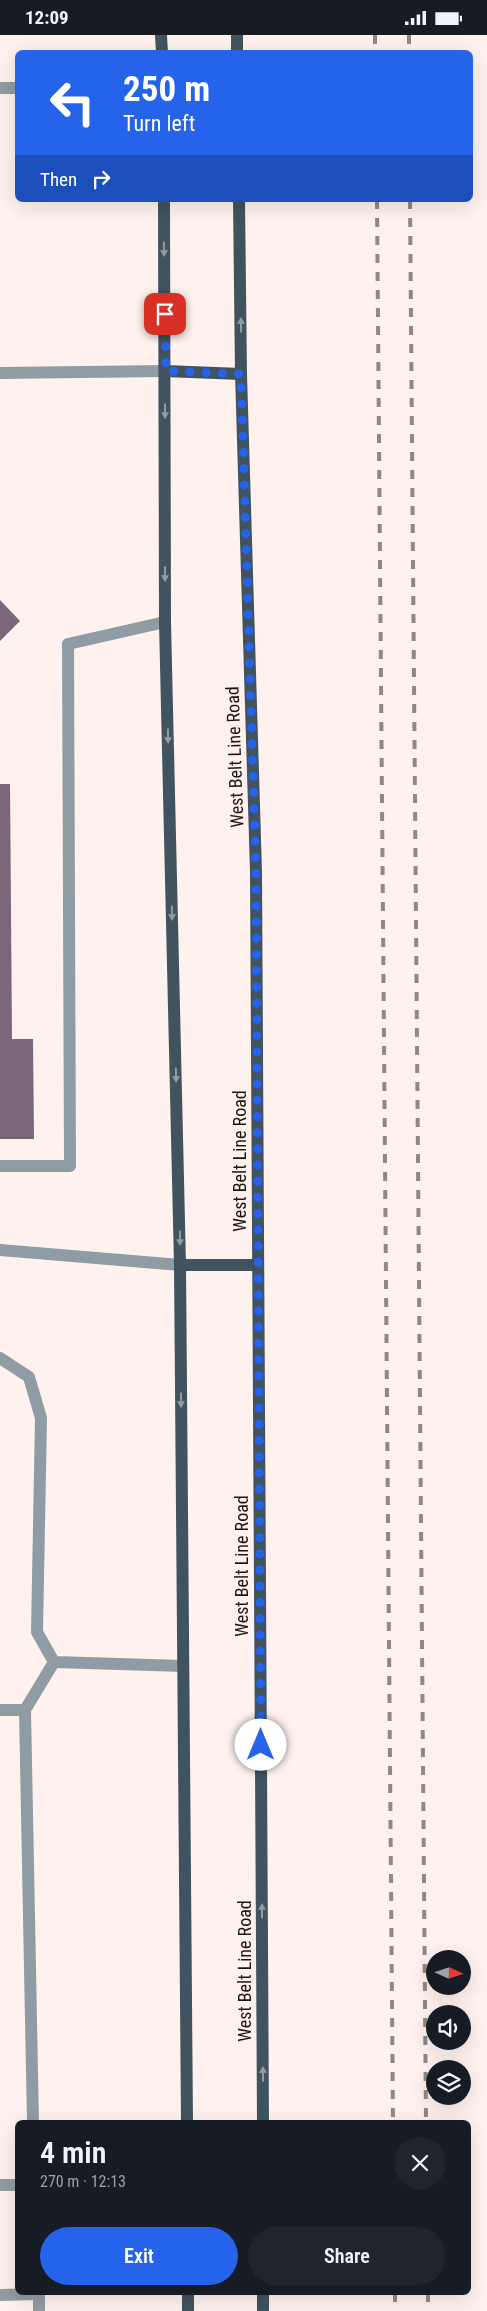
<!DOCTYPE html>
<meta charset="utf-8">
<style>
body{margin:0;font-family:"Roboto Condensed",sans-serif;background:#20242c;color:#f1f3f6;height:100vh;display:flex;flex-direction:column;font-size:19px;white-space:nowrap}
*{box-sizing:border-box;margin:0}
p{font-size:16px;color:#9ea1a6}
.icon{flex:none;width:28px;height:28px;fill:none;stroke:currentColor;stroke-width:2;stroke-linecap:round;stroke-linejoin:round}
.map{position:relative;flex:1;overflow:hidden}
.sheet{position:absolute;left:15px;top:2085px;width:456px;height:175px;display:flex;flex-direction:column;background:#171b24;border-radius:8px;box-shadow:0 5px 20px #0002}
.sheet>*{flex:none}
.banner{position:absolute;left:15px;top:15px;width:458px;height:152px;border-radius:8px;box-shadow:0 5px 20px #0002;background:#2563eb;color:#fff;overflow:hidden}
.needle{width:32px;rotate:93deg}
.tools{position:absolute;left:426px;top:1915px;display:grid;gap:10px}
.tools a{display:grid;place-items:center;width:45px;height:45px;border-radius:50%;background:#171b24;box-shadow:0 5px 20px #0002;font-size:25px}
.pin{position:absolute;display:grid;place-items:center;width:42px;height:42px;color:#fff;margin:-21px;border-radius:10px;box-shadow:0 2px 8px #0006}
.me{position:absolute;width:55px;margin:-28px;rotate:0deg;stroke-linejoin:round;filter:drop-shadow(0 0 4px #0008)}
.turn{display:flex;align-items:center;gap:18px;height:105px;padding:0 25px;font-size:22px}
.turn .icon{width:65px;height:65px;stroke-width:2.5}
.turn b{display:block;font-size:35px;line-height:42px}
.then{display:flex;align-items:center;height:48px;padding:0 25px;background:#0003;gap:10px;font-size:19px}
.round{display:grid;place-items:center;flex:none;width:52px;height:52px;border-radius:26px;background:#20242c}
.headline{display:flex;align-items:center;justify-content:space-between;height:85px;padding:0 25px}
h1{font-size:30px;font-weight:600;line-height:38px}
.primary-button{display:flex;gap:10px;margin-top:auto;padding:10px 25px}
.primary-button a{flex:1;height:58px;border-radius:30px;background:#2563eb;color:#fff;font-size:20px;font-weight:600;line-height:58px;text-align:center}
.primary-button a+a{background:#20242c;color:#f1f3f6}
.status{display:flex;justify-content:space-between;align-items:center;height:35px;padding:0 25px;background:#171b24;direction:ltr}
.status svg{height:14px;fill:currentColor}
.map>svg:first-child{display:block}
.building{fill:#7a6678}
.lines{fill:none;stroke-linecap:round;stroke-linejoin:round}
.minor{stroke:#909ca3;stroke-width:12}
.major{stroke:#40535f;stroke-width:12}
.rail{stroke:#938783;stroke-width:4;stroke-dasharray:9 9;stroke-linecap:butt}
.oneway{fill:#969b9f}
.route{stroke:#2563eb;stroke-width:9;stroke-dasharray:0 16.2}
.labels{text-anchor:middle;stroke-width:4;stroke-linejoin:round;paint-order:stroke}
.street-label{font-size:18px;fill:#1e1410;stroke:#fff2ee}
</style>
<div class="status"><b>12:09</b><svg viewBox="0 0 49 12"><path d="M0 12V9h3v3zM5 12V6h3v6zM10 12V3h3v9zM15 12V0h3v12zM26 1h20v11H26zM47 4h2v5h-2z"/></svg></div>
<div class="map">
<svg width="487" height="2276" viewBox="0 0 487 2276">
<rect width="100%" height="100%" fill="#fff2ee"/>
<g class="building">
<polygon points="0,565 20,586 0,606"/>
<polygon points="0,749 10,749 12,1004 33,1004 34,1104 0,1104"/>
</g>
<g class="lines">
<g class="minor">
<polyline points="0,53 18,53"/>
<polyline points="0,338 165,336"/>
<polyline points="0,1131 70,1131 68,609 165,587"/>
<polyline points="0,1215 180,1230"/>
<polyline points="0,1323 29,1342 41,1383 37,1597 54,1627 183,1631"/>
<polyline points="0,1675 25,1675"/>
<polyline points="33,2088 25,1675 54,1627"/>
<polyline points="0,2150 18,2150"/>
<polyline points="0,2260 39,2259"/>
<polyline points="39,2276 39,2258"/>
</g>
<g class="major">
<polyline points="161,0 162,18"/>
<polyline points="237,0 237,18"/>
<polyline points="164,165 165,587 180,1230 187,2088"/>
<polyline points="239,165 241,339 256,837 263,2088"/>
<polyline points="165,336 241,339"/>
<polyline points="180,1230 257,1230"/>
<polyline points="188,2258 188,2276"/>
<polyline points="263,2276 263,2258"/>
</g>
<g class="rail">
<polyline points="375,0 375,18"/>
<polyline points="409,0 409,18"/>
<polyline points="377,165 393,2088"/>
<polyline points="410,165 426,2088"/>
<polyline points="395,2258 395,2276"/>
<polyline points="428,2258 428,2276"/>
</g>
</g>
<defs><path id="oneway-solid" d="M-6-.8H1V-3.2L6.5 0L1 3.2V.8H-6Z" transform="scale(1.25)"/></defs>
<g class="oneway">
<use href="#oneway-solid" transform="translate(164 214) rotate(89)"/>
<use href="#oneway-solid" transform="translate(241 290) rotate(-91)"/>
<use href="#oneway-solid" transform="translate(165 376) rotate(90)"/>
<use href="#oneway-solid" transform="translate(165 539) rotate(90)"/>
<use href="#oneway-solid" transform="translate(168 701) rotate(89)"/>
<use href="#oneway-solid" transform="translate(172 878) rotate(89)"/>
<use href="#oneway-solid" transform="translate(176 1040) rotate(89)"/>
<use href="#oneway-solid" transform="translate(180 1203) rotate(89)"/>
<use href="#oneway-solid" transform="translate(181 1365) rotate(90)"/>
<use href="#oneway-solid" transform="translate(262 1876) rotate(-90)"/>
<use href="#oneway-solid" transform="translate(263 2039) rotate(-90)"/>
</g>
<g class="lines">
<polyline class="route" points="165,279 166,336 241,339 256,838 261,1710"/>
</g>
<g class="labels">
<g class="street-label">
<text transform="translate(235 722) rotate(-92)" y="6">West Belt Line Road</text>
<text transform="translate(240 1126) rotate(-90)" y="6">West Belt Line Road</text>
<text transform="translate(242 1531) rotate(-90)" y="6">West Belt Line Road</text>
<text transform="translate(245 1936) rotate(-90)" y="6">West Belt Line Road</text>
</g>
</g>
</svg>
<div class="tools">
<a><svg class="needle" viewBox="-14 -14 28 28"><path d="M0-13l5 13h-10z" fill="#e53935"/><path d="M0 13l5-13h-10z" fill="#9ea1a6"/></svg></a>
<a><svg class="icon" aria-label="sound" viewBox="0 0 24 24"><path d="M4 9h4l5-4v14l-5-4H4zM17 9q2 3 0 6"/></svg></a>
<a><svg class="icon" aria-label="layers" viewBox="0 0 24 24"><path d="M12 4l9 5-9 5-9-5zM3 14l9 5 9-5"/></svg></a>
</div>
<div class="pin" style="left:165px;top:279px;background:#d93025"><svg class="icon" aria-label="arrive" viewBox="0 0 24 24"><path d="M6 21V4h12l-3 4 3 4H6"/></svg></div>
<svg class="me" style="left:261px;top:1710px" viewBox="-20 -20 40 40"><circle r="19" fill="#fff"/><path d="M0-13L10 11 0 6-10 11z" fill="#2563eb"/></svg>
<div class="banner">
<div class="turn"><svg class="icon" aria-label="left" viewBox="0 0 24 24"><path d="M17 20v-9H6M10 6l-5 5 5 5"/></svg><div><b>250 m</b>Turn left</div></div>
<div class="then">Then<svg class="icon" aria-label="right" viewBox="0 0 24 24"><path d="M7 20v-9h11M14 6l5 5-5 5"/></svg></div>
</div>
<section class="sheet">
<div class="headline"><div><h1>4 min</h1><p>270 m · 12:13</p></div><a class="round"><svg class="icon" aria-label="close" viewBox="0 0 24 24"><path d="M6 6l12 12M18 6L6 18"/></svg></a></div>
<div class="primary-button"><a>Exit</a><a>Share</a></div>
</section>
</div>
